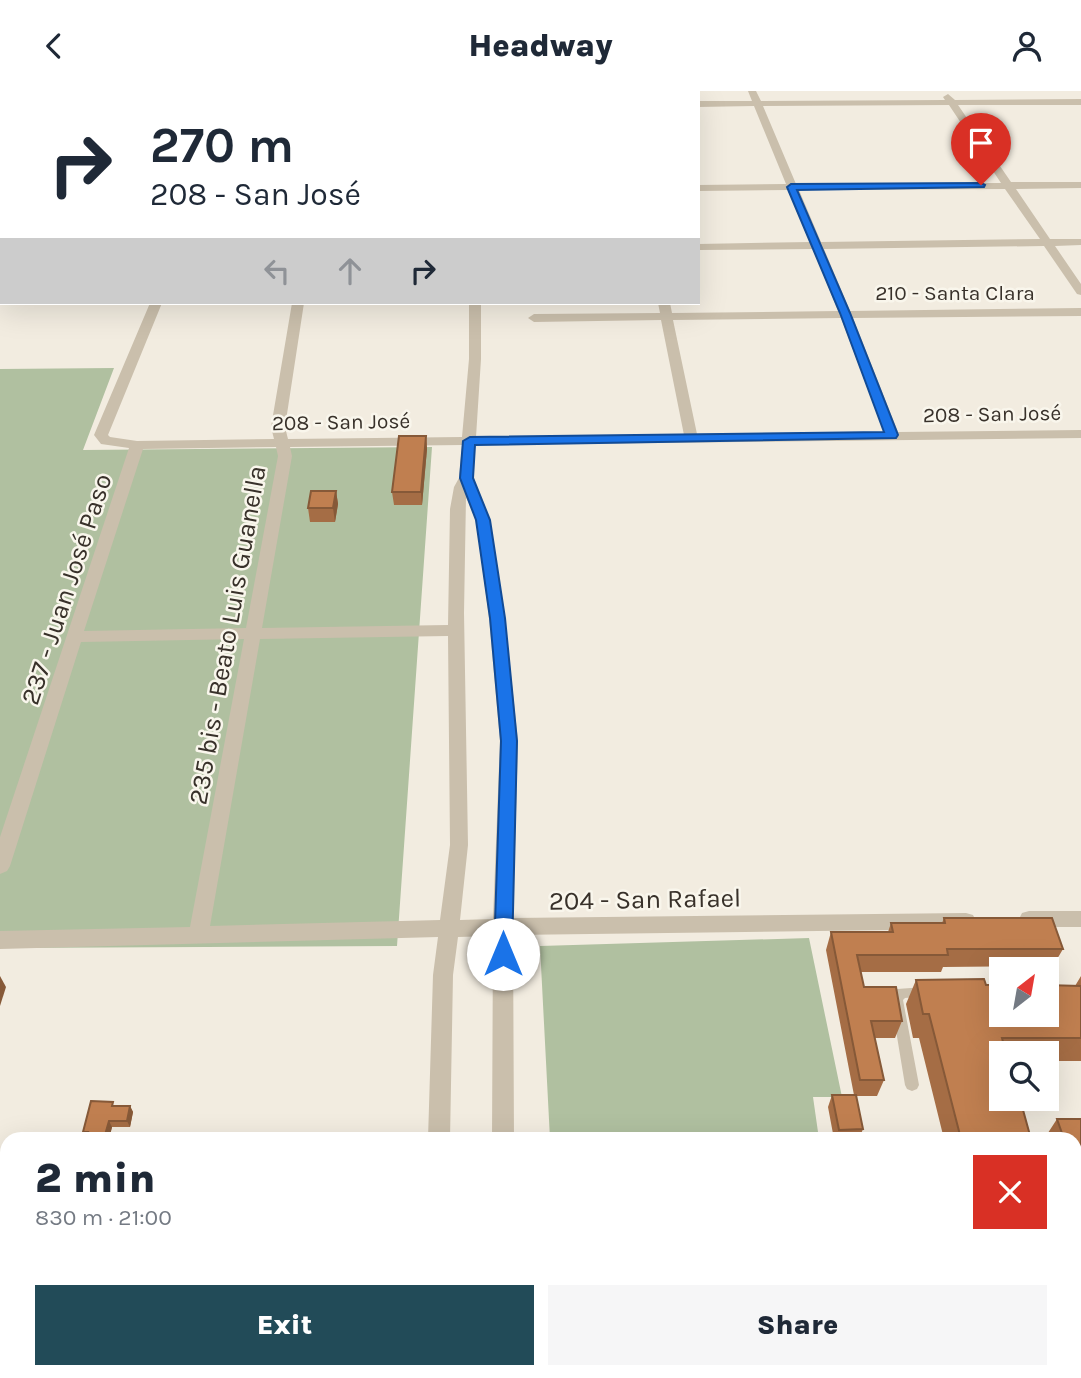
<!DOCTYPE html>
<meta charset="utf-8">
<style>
body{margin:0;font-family:Karla,sans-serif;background:#f6f6f7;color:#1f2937;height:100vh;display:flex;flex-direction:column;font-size:26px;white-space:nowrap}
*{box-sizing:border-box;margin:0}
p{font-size:23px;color:#747a83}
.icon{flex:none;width:38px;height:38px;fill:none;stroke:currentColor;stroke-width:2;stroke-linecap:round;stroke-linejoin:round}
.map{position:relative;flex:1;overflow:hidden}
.panel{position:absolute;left:0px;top:1041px;width:1082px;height:247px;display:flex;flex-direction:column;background:#fff;border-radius:21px 21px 0 0;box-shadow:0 7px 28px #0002}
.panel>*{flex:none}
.hud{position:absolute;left:0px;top:0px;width:700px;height:214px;box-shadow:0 7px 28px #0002;background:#fff;color:#1f2937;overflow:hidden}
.needle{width:46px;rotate:31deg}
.buttons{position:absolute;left:989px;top:866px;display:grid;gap:14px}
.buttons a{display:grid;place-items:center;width:70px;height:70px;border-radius:0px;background:#fff;box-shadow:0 7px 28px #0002;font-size:35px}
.pin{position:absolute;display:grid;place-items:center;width:60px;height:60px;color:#fff;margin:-72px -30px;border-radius:50% 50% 50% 0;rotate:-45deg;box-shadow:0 0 7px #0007}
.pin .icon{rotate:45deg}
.me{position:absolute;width:77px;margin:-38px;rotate:0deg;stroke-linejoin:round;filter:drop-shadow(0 0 5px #0008)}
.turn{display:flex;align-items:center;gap:24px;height:147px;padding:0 35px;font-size:32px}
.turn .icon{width:91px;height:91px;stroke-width:2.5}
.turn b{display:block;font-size:49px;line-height:60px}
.lanes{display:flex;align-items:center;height:66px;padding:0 35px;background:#0003;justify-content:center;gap:35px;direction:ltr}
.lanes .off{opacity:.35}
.round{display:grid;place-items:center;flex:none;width:74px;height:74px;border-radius:0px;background:#f6f6f7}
.headline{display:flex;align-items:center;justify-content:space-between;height:119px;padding:0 35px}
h1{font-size:42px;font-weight:800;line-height:52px}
.action{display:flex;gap:14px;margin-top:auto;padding:14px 35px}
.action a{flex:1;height:80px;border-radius:0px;background:#224b58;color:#fff;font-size:28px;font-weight:800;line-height:80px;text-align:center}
.action a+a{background:#f6f6f7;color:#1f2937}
header{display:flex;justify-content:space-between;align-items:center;height:91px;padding:0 35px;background:#fff;font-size:32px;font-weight:800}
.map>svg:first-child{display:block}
.green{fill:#b0c0a0}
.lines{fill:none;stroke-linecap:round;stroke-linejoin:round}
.service{fill:#cabfac;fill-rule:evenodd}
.minor{fill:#cabfac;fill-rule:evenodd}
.wall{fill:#a56d45}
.shaded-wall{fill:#865938}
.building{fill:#c07f50;stroke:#865938;stroke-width:2}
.route{fill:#1a73e8;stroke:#114b97;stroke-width:2}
.labels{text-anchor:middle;stroke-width:5;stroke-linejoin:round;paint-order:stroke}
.far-street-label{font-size:21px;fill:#38312a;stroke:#f9f6ec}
.street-label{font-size:26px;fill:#38312a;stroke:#f9f6ec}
</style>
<header><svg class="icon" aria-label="back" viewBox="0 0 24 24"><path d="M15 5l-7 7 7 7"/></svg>Headway<svg class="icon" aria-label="person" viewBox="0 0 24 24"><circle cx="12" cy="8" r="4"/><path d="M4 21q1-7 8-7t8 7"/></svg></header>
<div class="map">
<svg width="1081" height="1287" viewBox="0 0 1081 1287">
<rect width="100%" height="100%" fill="#f2ece0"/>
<g class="green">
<polygon points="114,277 83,359 432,356 397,855 0,857 0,278"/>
<polygon points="809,847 842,1006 813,1006 819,1048 550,1048 540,855"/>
<polygon points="562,1281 902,1281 903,1287 562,1287"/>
</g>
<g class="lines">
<polygon class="service" points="925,896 929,897 931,901 929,905 905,907 903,909 919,994 917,998 912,1000 907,998 905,994 891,909 897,898"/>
<g class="minor">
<polygon points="41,0 49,0 40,2"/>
<rect x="158" y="0" width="8" height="2"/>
<rect x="471" y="0" width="8" height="2"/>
<polygon points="621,0 629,0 630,2 621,2"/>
<path d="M748 0H756L761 10 945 9 943 6 948 3 955 9 1081 8V14H958L1011 91H1081V97L1016 98 1050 148H1081V154L1055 155 1081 193V204L1077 203 1044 155 824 158 850 220 1081 217V225L853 227 898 341 1081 339V347L475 354 473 387 490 429 505 527 518 650 513 827 966 822 973 824 976 830 973 836 966 838 513 844 514 1048H492L493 845 458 846 453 884 450 1048H428L433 884 438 846 0 858V840L190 836 244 548 81 551 10 775 7 780 0 783V746L129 357 101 353 94 344 150 212H162L108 344 110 346 137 350 274 348 271 336 292 212H304L285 336 288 348 462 346 469 268V212H481V268L476 346 684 344 661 229 534 231 528 227 534 223 660 222 658 212H670L672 222 838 220 813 158 698 159V153L810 151 788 99 698 100V94L786 93 754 15 698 16V10H752ZM949 14 1001 92 796 93 763 15ZM1005 98 1040 148 821 151 799 99ZM841 227 884 341 697 343 673 229ZM462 354 459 387 454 396 450 418 448 534 262 537 292 365 290 356ZM276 356 278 365 246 537 84 540 143 358ZM466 406 476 429 489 527 500 650 493 828 460 829 468 754 464 522ZM448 545 450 754 440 829 210 835 260 548Z"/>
<polygon points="2,57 2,65 0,65 0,58"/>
<rect x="0" y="100" width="2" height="6"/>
<rect x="0" y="194" width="2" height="6"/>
<polygon points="1029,820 1081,820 1081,836 1029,836 1022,834 1019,828 1022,822"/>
<rect x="421" y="1281" width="26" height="6"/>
<rect x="491" y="1281" width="26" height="6"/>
</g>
</g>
<g class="wall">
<polygon points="426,345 427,358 422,414 394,414 392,401"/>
<polygon points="336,400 338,413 335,431 310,431 308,417"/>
<polygon points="944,827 1063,858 1053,875 943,876 941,881 861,881 864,896 902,930 895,947 875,947 884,989 877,1005 856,1005 863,1038 859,1048 834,1048 828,1016 832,1004 854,1004 826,859 831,841 888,841 891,832 942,832"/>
<polygon points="1081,885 1081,970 1046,970 1046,962 1001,962 1031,1048 944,1048 919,947 913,947 906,913 916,889 986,894 1075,895"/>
<polygon points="116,1015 130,1015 133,1021 130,1036 112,1036 109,1048 89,1048 87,1047 83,1041"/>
<polygon points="1057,1028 1081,1028 1081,1081 1074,1081 1074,1048 1044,1048"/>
<rect x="1074" y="1139" width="7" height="113"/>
</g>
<g class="shaded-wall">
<polygon points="426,345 427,358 422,414 421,401"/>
<polygon points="336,400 338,413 335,431 333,417"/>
<polygon points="0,885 6,896 0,915"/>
<polygon points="130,1015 133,1021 130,1036 127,1030"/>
<polygon points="109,1030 112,1036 109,1048 108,1048 105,1044"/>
</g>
<g class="building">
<polygon points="399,345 426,345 421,401 392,401"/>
<polygon points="311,400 336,400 333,417 308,417"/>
<polygon points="944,827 1052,827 1063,858 947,858 948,864 857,864 864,896 896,896 902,930 871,930 884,989 860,989 831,841 893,841 891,832 945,832"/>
<polygon points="984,888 986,894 1001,894 1001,924 1046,924 1046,894 1081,895 1081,947 1002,947 1006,962 1001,962 1001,1008 1020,1008 1031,1048 961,1048 929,923 923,923 916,889"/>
<polygon points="832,1004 856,1004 863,1038 839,1039"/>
<polygon points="91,1010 113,1011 112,1015 130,1015 127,1030 109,1030 105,1044 87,1044 88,1041 83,1041"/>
<polygon points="1057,1028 1081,1028 1081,1060 1074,1060 1074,1048 1064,1048"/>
<rect x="1074" y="1139" width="7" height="96"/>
</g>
<polygon class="route" points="981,92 985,94 984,96 797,99 850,222 898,344 896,347 475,354 473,387 490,429 505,527 517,650 512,863 510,869 503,871 497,869 494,863 501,650 490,527 476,429 460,387 463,350 470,346 884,341 840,222 787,96 791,93"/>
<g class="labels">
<g class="far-street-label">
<text x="955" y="209">210 - Santa Clara</text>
<text transform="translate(992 323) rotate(-1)" y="7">208 - San José</text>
<text transform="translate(341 331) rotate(-1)" y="7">208 - San José</text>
</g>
<g class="street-label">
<text transform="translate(66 498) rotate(-72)" y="9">237 - Juan José Paso</text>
<text transform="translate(227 544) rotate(-80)" y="9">235 bis - Beato Luis Guanella</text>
<text transform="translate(645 808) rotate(-1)" y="9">204 - San Rafael</text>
</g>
</g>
</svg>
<div class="buttons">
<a><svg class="needle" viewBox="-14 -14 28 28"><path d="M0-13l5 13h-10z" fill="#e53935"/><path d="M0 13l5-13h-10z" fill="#747a83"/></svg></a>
<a><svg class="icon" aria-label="search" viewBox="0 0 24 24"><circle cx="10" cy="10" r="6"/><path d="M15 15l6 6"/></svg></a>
</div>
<div class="pin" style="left:981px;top:94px;background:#d93025"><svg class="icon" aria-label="arrive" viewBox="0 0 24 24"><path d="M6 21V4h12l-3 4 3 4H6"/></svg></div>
<svg class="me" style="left:503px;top:863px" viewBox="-20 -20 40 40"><circle r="19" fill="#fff"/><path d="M0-13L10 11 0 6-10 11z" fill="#1a73e8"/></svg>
<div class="hud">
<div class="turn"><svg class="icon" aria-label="right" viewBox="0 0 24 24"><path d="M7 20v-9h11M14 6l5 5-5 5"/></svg><div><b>270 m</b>208 - San José</div></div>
<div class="lanes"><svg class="icon off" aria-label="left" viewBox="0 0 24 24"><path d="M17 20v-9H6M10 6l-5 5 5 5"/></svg><svg class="icon off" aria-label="ahead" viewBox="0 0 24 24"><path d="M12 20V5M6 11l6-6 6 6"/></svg><svg class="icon" aria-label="right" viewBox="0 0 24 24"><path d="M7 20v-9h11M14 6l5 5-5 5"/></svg></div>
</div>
<section class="panel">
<div class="headline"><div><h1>2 min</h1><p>830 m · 21:00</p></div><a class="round" style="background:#d93025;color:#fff"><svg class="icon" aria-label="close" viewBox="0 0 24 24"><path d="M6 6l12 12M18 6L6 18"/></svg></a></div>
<div class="action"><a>Exit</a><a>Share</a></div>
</section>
</div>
